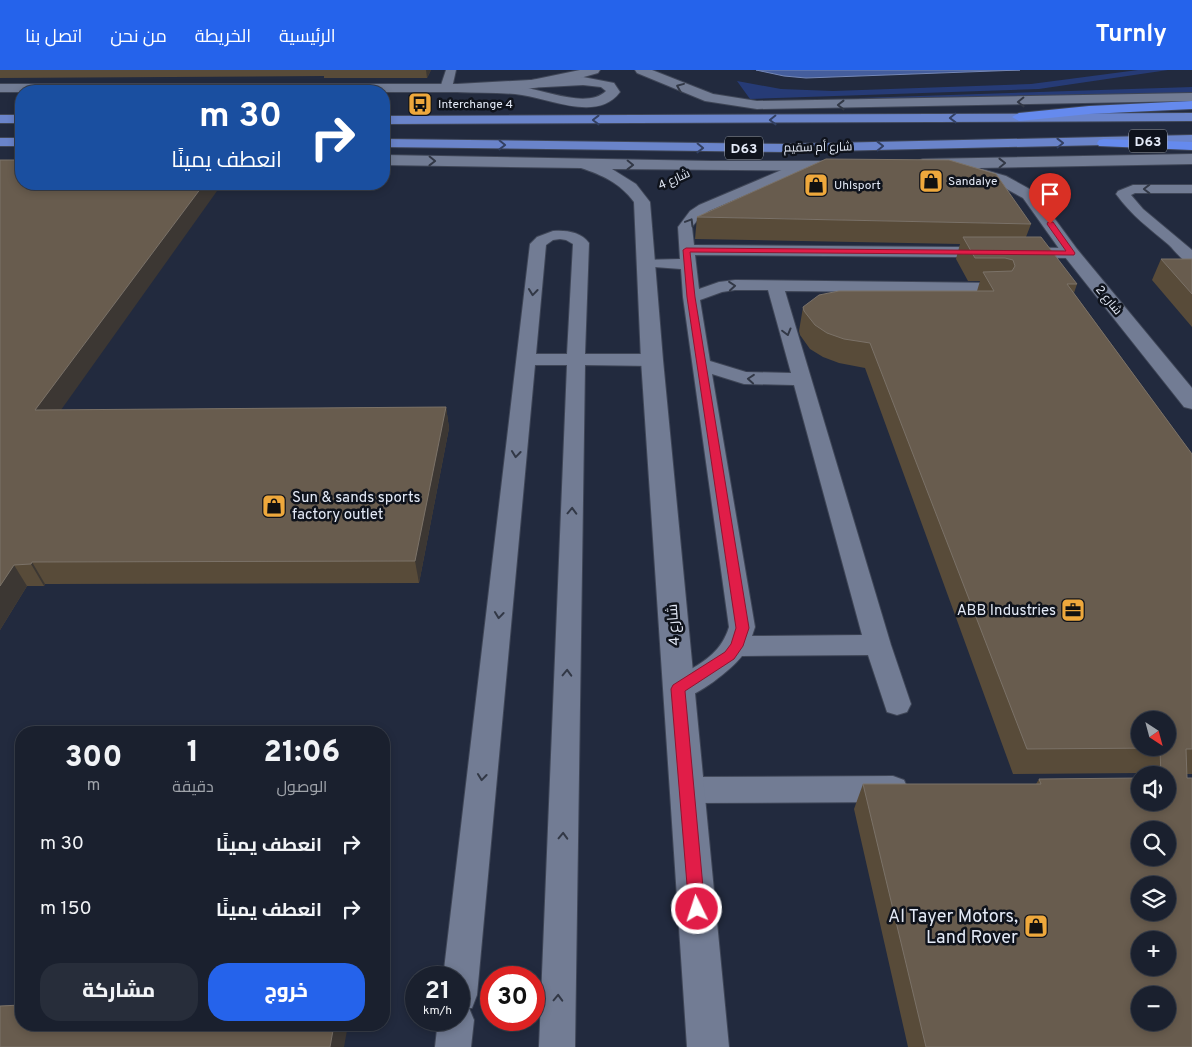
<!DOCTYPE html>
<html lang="ar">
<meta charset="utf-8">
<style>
body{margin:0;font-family:Overpass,Cairo,sans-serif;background:#272d3a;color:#f1f3f6;direction:rtl;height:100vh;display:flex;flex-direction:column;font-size:19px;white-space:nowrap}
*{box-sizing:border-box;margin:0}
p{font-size:16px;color:#9fa3aa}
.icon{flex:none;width:28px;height:28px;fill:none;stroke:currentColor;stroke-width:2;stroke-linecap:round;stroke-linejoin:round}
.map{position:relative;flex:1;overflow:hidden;direction:ltr}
.side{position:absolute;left:15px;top:656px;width:375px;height:305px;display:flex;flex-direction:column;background:#1a202e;border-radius:20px;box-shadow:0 2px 8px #0003,0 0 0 1px #383e4a;direction:rtl}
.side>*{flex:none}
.top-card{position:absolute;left:15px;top:15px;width:375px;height:105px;border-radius:20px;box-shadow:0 2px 8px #0003,0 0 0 1px #383e4a;direction:rtl;background:#1a4fa0;color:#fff;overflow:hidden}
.needle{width:32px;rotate:144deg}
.tools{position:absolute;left:1131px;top:641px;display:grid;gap:10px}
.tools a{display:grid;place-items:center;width:45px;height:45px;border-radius:50%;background:#1a202e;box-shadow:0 2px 8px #0003,0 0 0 1px #383e4a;font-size:25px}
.speed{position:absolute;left:405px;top:896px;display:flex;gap:10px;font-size:25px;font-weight:700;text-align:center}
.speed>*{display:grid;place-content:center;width:65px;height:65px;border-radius:50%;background:#1a202e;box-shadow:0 2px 8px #0003,0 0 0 1px #383e4a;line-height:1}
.speed small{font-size:12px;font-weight:400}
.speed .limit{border:8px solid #d22;background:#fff;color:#111}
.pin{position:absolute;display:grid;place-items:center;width:42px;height:42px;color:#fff;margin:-51px -21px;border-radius:50% 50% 50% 0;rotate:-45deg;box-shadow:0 0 5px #0007}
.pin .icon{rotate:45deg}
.me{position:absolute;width:55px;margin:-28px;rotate:356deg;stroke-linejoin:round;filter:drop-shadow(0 0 4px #0008)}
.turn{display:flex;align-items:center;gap:18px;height:105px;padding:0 25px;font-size:22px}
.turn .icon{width:65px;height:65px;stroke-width:2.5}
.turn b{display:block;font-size:35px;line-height:42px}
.eta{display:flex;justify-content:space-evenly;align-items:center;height:85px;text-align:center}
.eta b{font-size:30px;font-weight:800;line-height:35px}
.button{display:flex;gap:10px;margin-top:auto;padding:10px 25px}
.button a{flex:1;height:58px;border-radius:20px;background:#2563eb;color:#fff;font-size:20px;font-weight:800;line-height:58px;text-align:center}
.button a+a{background:#272d3a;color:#f1f3f6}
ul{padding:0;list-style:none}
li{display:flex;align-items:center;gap:15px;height:65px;padding:0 25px}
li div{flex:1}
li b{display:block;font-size:19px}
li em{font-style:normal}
header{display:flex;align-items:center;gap:30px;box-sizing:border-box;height:70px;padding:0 25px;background:#2563eb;color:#fff}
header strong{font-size:24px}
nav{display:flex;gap:28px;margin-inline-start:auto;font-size:18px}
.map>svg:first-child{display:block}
.green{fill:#263b76}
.water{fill:#455e9d;stroke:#7588b8}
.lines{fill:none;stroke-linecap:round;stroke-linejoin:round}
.service-casing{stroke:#3f4657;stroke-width:2}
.minor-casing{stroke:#3f4657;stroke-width:2}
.tertiary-casing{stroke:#3f4657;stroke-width:2}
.primary-casing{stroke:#3f4657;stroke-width:2}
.motorway-casing{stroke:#3f4657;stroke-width:2}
.service{fill:#727c94;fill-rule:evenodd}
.minor{fill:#727c94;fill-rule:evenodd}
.tertiary{fill:#727c94;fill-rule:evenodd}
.primary{fill:#6a84ca;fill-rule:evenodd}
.motorway{fill:#658aee;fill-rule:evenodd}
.wall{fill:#584b39}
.shaded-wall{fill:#3c3733}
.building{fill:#685c4e;stroke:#7b7268;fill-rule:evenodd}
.oneway{stroke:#323846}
.oneway2{stroke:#334062}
.route{fill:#e11d48;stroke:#92132f}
.labels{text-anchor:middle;stroke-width:5;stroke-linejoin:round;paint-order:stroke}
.far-poi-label{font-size:12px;fill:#e4eaf7;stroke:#0f131c;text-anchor:start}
.far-street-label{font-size:12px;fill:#e4eaf7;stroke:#0f131c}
.shield{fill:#0f131c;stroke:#a4aab5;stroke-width:1}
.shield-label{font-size:14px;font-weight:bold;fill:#e4eaf7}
.poi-label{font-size:15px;fill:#e4eaf7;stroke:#0f131c;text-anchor:start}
.street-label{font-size:15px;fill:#e4eaf7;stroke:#0f131c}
.near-poi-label{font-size:18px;fill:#e4eaf7;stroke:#0f131c;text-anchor:end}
</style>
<header>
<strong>Turnly</strong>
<nav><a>الرئيسية</a><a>الخريطة</a><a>من نحن</a><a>اتصل بنا</a></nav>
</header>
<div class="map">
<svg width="1192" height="977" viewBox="0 0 1192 977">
<rect width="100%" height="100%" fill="#222a3e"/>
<g class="green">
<polygon points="1138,0 1168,0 1039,19 750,29 737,11 781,19 833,21 1031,14"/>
<polygon points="1192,17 1192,25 861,31 859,28"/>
</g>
<polygon class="water" points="756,0 1020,0 806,8 784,6"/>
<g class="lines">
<g class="service-casing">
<g id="service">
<polygon points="446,0 456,0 452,18 446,21 440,18"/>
<path d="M798 93 803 94 805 97 803 100 709 141 700 147 692 157 694 175 1071 178 1077 180 1079 183 1077 186 1071 188 695 185 699 219 719 212 735 210 998 213 1004 214 1006 218 1004 222 998 223 785 221 891 575 911 634 907 642 897 645 887 642 868 585 742 586C731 600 698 626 680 629 676 630 672 628 668 627L664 619C669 610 676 607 686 602 706 591 722 580 729 557L683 227 681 199 641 196 639 193 641 190 680 189 678 157 690 141 699 135ZM735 220H768L791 303 746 302 710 291 700 230 722 222ZM712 304 744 314 794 315 862 565 752 566 755 557Z"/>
<path d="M1133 115H1192V123H1135L1131 125 1143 139 1192 180V195C1183 192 1176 182 1169 175 1150 159 1131 145 1116 124L1118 121Z"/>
<path d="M553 161C566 160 581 162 589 173L585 284H652L659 286 661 290 659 294 652 296 585 295 575 977H539L567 295H535L477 925 472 938H469L474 950 471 977H435L438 950H459V908H443L530 174 537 167ZM560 169 566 170 573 174 567 284H536L546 175 553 170Z"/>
<polygon points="893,706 904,710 908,719 904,728 893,732 688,733 677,729 673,720 677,711 688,707"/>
</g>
</g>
<g class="minor-casing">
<g id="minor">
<path d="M583 7 614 13 620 22C598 52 551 29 522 25 501 22 479 23 457 22H0V14H457ZM583 15 601 17 606 21C589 38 549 22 527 18Z"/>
<polygon points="1192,84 1192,94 978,98 1006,106 1035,122 1077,179 1192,318 1192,339 1184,337 1065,187 1023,128 994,112 965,103 962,100 964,98 923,99 918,97 915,94 918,91 923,89"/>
<path d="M384 85 712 91H847L852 93 855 96 852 99 847 101 612 99 636 114 650 132 663 290 729 977H687L641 290 634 132C620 113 602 105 581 98L384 95Z"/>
</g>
</g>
<g class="tertiary-casing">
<g id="tertiary">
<polygon points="580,0 600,0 598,3 566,12 522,20 516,16 522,12"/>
<polygon points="635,0 652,0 713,24 757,31 1192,23 1192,31 757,39 705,31 637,3"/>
</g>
</g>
<g class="primary-casing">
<g id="primary">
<polygon points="1192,43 1192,51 384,54 384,46"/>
<rect x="0" y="45" width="21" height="8"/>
<polygon points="1192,65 1192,73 786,82 384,77 384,69 786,74"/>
<rect x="0" y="68" width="21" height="8"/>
</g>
</g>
<g class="motorway-casing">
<g id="motorway">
<polygon points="1192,31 1192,39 1089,44 1019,51 1012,47 1019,43 1089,36"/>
<polygon points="1104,69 1192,72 1192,80 1099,76 1097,73 1099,70"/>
</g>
</g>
<use href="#service" class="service"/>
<use href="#minor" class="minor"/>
<use href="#tertiary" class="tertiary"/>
<use href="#primary" class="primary"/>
<use href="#motorway" class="motorway"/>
</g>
<g class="wall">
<polygon points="0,0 431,0 427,8 324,8 324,6 0,8"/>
<polygon points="0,90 61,340 446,337 449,358 419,513 45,514 44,516 27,516 0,560"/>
<polygon points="697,147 1031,154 1026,167 1077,214 1074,223 1192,384 1192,704 1186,704 1192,977 908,977 854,739 863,714 1036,714 1039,709 1140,732 1168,705 1142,705 1140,703 1013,704 865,298 839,293 823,287 810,279 800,265 799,261 803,237 977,221 980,211 968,211 956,189 960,174 695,169"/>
<polygon points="1161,189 1192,189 1192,257 1152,210"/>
</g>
<g class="shaded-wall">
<polygon points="426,0 431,0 427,8"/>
<polygon points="204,114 222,114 46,361 35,340"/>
<polygon points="446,337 449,358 419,513 415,491"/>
<polygon points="32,492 45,514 44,516 31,494"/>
<polygon points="14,495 27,516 0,560 0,516"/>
<polygon points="334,955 348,955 344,977 330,977"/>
</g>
<g class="building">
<polygon points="826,89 949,90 996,104 1031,154 697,147"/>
<polygon points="0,90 21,90 21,114 204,114 35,340 446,337 415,491 32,492 31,494 14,495 0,516"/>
<path d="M963 167H1041L1077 214H1067L1192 384V679H1186L1187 708H1192V977H926L863 714H1041L1039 709 1140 708V732H1168V705H1161L1160 680 1158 678 1027 679 870 273 844 269 827 263 815 255 804 241 803 237 819 225 839 221H994L983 202 1012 201 1015 196 1013 190 1005 188H975ZM1140 650H1168V678H1140ZM1140 760H1168V788H1140ZM1140 815H1168V842H1140ZM1140 870H1168V898H1140ZM1140 925H1168V952H1140Z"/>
<polygon points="1161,189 1192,189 1192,224"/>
<polygon points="21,935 21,955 334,955 330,977 0,977 0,936"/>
</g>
<defs><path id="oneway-chevron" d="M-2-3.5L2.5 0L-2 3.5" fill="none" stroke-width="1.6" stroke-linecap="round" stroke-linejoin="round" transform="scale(1.25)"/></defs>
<g class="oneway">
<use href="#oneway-chevron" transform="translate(680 17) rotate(-158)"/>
<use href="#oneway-chevron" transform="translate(1021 32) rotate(179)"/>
<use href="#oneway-chevron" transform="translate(841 35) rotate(180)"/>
<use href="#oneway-chevron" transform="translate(432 91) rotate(1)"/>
<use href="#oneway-chevron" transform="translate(1002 93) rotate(-1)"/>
<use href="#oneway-chevron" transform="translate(630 95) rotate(1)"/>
<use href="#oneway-chevron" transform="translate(1147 119) rotate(180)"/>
<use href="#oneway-chevron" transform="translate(690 152) rotate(-59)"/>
<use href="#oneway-chevron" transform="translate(732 216) rotate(-5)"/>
<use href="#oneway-chevron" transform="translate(533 222) rotate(96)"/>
<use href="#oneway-chevron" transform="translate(787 262) rotate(75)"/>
<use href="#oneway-chevron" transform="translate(751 309) rotate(-175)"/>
<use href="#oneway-chevron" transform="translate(516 384) rotate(96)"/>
<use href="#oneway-chevron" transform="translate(572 441) rotate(-88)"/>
<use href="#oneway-chevron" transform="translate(499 545) rotate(96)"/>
<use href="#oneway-chevron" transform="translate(567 603) rotate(-88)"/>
<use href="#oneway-chevron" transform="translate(482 707) rotate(96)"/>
<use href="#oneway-chevron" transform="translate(563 766) rotate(-88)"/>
<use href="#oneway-chevron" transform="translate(558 928) rotate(-88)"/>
</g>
<g class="oneway2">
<use href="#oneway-chevron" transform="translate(953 48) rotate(179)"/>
<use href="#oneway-chevron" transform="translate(596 50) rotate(-180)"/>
<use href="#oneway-chevron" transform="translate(773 50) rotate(179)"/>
<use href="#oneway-chevron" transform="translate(1060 73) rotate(-1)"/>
<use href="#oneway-chevron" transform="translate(502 75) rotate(1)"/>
<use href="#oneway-chevron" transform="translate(880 76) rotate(-1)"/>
<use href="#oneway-chevron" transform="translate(700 78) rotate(1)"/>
</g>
<polygon class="route" points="1048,152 1053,152 1075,183 1074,185 690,182 695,227 749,558 743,576 734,589 685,621 705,839 703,844 697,846 692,844 689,839 671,619 673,615 725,582 731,574 736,558 687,227 683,180 686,178 1066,181 1047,154"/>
<defs>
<g id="bus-square" transform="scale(1.25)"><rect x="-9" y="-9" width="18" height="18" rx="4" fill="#eea83c" stroke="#0f131c"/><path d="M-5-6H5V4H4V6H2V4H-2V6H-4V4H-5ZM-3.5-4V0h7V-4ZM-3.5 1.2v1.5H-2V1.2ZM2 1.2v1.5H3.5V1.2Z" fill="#111"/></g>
<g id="shop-square" transform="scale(1.25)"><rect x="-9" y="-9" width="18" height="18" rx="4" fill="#eea83c" stroke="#0f131c"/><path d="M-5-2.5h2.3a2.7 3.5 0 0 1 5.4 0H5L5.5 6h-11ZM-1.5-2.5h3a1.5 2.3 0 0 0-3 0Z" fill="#111"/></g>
<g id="office-square" transform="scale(1.25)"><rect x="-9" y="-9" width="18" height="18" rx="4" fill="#eea83c" stroke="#0f131c"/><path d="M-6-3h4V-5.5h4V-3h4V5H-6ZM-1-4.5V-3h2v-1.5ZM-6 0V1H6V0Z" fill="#111"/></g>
</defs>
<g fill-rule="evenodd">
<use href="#bus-square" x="420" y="34"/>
<use href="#shop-square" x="931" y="111"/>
<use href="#shop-square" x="816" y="115"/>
<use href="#shop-square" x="274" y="436"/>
<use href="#office-square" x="1073" y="540"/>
<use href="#shop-square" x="1036" y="856"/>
</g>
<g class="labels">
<g class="far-poi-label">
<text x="438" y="38">Interchange 4</text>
<text x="948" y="115">Sandalye</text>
<text x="834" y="119">Uhlsport</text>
</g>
<g class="far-street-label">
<text transform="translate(818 77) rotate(-1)" y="4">شارع أم سقيم</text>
<text transform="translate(674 109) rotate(-24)" y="4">شارع 4</text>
<text transform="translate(1109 230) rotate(51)" y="4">شارع 2</text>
</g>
<g class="shield">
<rect x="1129" y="59.5" width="38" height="23" rx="4"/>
<rect x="725" y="66.5" width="38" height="23" rx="4"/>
</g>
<g class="shield-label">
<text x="1148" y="76">D63</text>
<text x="744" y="83">D63</text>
</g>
<g class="poi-label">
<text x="292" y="432">Sun &amp; sands sports<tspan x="292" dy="17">factory outlet</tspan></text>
<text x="1056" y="545" text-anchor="end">ABB Industries</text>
</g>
<g class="street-label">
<text transform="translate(673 555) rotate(-94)" y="5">شارع 4</text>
</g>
<g class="near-poi-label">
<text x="1018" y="852">Al Tayer Motors,<tspan x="1018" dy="21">Land Rover</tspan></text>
</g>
</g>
</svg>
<div class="tools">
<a><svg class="needle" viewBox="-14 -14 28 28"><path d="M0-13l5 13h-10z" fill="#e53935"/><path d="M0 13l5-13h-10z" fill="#9fa3aa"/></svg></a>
<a><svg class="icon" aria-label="sound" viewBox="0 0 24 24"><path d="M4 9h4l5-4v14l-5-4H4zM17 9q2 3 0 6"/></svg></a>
<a><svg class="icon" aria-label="search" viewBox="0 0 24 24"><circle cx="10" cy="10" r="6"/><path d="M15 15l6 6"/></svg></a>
<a><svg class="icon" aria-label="layers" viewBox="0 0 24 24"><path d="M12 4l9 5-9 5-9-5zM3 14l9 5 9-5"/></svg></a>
<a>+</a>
<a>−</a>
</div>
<div class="speed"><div>21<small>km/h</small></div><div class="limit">30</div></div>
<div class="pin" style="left:1050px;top:154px;background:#d93025"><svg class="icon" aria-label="arrive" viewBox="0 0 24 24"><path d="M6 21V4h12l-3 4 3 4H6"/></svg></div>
<svg class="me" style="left:697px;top:839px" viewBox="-20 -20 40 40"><circle r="17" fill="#e11d48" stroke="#fff" stroke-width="3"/><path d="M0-11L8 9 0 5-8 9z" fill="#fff"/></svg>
<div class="top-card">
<div class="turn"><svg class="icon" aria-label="right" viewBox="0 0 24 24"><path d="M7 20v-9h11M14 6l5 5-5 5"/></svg><div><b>30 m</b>انعطف يمينًا</div></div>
</div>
<section class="side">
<div class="eta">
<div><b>21:06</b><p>الوصول</p></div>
<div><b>1</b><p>دقيقة</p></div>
<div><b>300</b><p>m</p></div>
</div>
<ul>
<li><svg class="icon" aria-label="right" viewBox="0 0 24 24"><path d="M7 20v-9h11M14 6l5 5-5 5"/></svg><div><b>انعطف يمينًا</b></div><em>30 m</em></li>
<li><svg class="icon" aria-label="right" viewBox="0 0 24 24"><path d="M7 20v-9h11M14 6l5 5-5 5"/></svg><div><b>انعطف يمينًا</b></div><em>150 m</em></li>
</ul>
<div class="button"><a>خروج</a><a>مشاركة</a></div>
</section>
</div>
